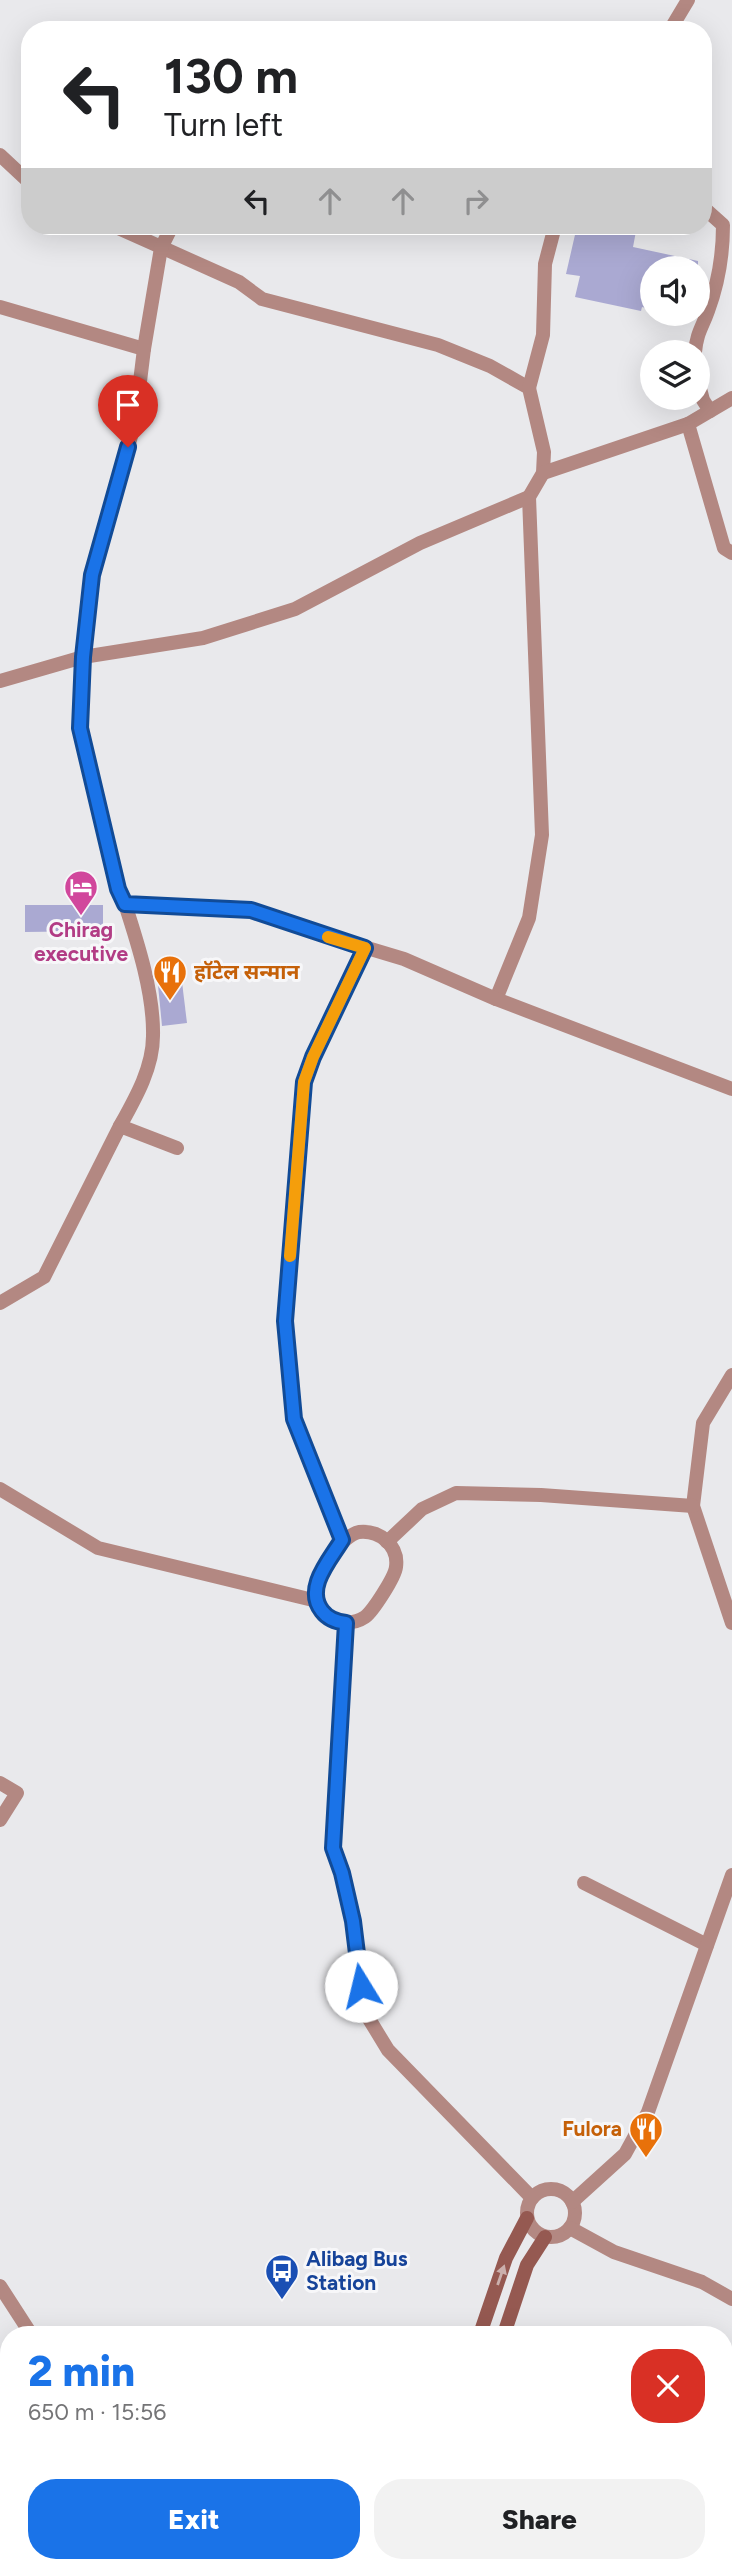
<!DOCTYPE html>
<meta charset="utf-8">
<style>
body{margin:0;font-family:Figtree,"Noto Sans Devanagari",sans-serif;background:#f2f2f2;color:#202124;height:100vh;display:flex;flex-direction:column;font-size:26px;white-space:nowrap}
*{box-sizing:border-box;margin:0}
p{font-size:23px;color:#757577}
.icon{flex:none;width:38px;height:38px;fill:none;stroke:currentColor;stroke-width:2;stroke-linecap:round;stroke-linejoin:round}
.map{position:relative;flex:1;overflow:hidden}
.drawer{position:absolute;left:0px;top:2326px;width:733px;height:247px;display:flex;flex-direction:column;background:#fff;border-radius:28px 28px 0 0;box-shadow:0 7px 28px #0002}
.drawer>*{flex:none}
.hud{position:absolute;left:21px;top:21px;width:691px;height:214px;border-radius:28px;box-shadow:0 7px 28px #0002;background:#fff;color:#202124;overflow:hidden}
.fabs{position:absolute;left:640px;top:256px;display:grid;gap:14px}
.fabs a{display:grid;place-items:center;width:70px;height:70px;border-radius:50%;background:#fff;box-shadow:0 7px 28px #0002;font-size:35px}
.pin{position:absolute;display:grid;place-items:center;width:60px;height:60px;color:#fff;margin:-72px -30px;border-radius:50% 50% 50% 0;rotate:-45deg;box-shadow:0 0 7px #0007}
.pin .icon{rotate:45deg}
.me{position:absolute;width:77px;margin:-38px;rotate:351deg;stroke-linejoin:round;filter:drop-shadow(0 0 5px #0008)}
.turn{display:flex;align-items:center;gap:24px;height:147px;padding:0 28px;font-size:32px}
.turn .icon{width:91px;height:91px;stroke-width:2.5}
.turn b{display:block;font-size:49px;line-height:60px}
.lanes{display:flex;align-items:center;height:66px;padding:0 28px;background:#0003;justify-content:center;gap:35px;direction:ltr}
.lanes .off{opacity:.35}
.round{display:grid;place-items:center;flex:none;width:74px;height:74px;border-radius:28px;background:#f2f2f2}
.headline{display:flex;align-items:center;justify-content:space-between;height:119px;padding:0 28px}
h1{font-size:42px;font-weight:800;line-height:52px;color:#1a73e8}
.cta{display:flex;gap:14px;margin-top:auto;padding:14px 28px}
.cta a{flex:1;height:80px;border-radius:28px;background:#1a73e8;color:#fff;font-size:28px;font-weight:800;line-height:80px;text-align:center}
.cta a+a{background:#f2f2f2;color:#202124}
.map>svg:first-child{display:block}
.building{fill:#aaa9d2}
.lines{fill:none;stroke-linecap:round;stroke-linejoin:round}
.minor{stroke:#b38882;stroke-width:14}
.tertiary{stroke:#b38882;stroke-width:14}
.secondary{stroke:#955951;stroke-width:14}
.oneway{fill:#cbb0ad}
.route-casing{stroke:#114b97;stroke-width:18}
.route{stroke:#1a73e8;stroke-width:12}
.slow{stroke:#f59e0b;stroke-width:12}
.labels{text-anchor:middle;stroke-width:6;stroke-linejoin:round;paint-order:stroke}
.hotel-label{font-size:21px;font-weight:bold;fill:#b23c85;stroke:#f7f7f9}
.food-label{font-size:21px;font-weight:bold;fill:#c56008;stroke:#f7f7f9;text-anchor:start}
.transit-label{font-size:21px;font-weight:bold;fill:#164399;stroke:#f7f7f9;text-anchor:start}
</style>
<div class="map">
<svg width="732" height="2571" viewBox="0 0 732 2571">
<rect width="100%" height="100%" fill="#e9e9ec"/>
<g class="building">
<polygon points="577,226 637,226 633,247 698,261 698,268 653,268 653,310 642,307 641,311 575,297 580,276 566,274"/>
<polygon points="25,905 103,905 103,931 25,932"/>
<polygon points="182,982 187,1023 162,1026 158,985"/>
</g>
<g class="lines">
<g class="minor">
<polyline points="670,30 688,0"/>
<polyline points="0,155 30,183"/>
<polyline points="114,226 239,282 262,299 438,345 490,366 529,388 544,452 543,473 529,497 542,835 529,918 496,999"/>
<polyline points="0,307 144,349"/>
<path d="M695 352C697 332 702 328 708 311 718 284 723 253 723 225L704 208"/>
<polyline points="698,381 703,400 710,411"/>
<polyline points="529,388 543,335 545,264 555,226"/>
<polyline points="732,398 688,424 724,548 732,553"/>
<polyline points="543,473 688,424"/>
<polyline points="529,497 420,543 295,609 203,638 83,657 80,728 118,889 125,904 251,910 314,932 404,959 496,999 732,1089"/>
<polyline points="0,681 83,657 92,575 135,422 144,349 161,248 172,226"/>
<path d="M120 1126C135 1099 153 1068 153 1036 154 994 138 944 125 904"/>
<polyline points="0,1303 44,1277 120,1126 177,1148"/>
<polyline points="732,1375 703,1423 693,1506 732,1623"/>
<polyline points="0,1489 98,1548 317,1601"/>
<path d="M359 1532C379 1530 399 1545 396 1567 395 1577 373 1611 365 1617 359 1621 351 1623 344 1622 326 1621 311 1603 316 1584 321 1568 342 1536 359 1532Z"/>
<polyline points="342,1540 294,1419 285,1321 304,1082 313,1057 365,948"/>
<polyline points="387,1542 422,1509 456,1493 541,1495 693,1506"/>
<polyline points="346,1623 333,1848 342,1873 353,1921 357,1959 366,2014 388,2050 532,2198"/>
<polyline points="0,1783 17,1793 0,1820"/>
<polyline points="584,1883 707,1945"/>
<circle cx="551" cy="2213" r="24"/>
<polyline points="570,2228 614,2252 702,2282 732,2299"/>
<polyline points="634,2564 642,2571"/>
<polyline points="622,2571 625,2564"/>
</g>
<g class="tertiary">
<polyline points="572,2202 625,2154 648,2112 732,1875"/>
<polyline points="0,2286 31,2334"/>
<polyline points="195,2564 205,2571"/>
</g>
<g class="secondary">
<polyline points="480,2334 506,2258 527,2218"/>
<polyline points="504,2334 527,2265 545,2237"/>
<polyline points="399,2571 401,2564"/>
<polyline points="422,2571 425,2564"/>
</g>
</g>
<defs><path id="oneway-solid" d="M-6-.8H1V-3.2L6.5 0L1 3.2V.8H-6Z" transform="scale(1.75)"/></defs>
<use class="oneway" href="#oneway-solid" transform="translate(501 2275) rotate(-71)"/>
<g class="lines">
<g class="route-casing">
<path id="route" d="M128 447 92 575 83 657 80 728 118 889 125 904 251 910 365 948 313 1057 304 1082 285 1321 294 1419 342 1540C330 1560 304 1588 322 1611 328 1619 337 1622 346 1623L333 1848 342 1873 353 1921 361 1986"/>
</g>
<use href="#route" class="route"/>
<polyline class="slow" points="290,1256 304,1082 313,1057 365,948 328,937"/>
</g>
<defs>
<g id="hotel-pin" transform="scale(1.75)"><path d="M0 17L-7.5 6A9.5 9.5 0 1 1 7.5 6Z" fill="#d1479c" stroke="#f7f7f9"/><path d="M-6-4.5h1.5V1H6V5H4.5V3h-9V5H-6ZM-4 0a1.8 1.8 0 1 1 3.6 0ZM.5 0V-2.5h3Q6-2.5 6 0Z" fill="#fff"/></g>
<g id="restaurant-pin" transform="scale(1.75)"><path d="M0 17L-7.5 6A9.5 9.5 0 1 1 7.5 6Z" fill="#e8710a" stroke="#f7f7f9"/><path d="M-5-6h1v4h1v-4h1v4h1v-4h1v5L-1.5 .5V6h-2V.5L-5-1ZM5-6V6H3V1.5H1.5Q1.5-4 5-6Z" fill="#fff"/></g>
<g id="bus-pin" transform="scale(1.75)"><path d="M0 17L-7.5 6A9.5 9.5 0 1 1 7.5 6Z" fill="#1a4fb4" stroke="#f7f7f9"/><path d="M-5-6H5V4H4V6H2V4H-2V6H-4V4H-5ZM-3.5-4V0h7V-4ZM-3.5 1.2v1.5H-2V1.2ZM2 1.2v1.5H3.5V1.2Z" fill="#fff"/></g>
</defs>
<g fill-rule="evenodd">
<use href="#hotel-pin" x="81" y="887"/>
<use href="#restaurant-pin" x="170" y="972"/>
<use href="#restaurant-pin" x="646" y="2129"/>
<use href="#bus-pin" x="282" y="2271"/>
</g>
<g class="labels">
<g class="hotel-label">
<text x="81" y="937">Chirag<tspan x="81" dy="24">executive</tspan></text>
</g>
<g class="food-label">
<text x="194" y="979">हॉटेल सन्मान</text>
<text x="622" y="2136" text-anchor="end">Fulora</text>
</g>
<g class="transit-label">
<text x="306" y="2266">Alibag Bus<tspan x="306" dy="24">Station</tspan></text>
</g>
</g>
</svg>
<div class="fabs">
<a><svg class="icon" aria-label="sound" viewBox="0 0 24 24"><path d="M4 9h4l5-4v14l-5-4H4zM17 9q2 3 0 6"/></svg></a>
<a><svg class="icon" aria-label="layers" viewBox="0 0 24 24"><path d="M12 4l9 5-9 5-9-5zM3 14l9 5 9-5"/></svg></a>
</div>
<div class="pin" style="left:128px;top:447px;background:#d93025"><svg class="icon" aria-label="arrive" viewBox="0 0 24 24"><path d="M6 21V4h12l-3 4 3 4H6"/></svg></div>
<svg class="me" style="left:361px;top:1986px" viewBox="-20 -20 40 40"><circle r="19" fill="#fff"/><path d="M0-13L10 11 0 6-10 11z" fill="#1a73e8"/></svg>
<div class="hud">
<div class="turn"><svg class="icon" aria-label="left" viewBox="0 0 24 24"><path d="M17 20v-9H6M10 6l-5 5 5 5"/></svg><div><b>130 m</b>Turn left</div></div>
<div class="lanes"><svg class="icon" aria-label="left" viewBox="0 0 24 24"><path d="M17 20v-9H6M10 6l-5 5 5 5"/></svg><svg class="icon off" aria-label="ahead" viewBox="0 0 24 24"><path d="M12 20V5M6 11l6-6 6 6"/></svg><svg class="icon off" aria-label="ahead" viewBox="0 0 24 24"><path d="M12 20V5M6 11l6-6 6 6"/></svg><svg class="icon off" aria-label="right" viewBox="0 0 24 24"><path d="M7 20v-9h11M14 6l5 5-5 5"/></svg></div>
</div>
<section class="drawer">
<div class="headline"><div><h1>2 min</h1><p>650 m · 15:56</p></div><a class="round" style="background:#d93025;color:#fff"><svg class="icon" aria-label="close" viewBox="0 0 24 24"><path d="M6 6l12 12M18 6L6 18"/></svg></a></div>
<div class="cta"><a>Exit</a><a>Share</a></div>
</section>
</div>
